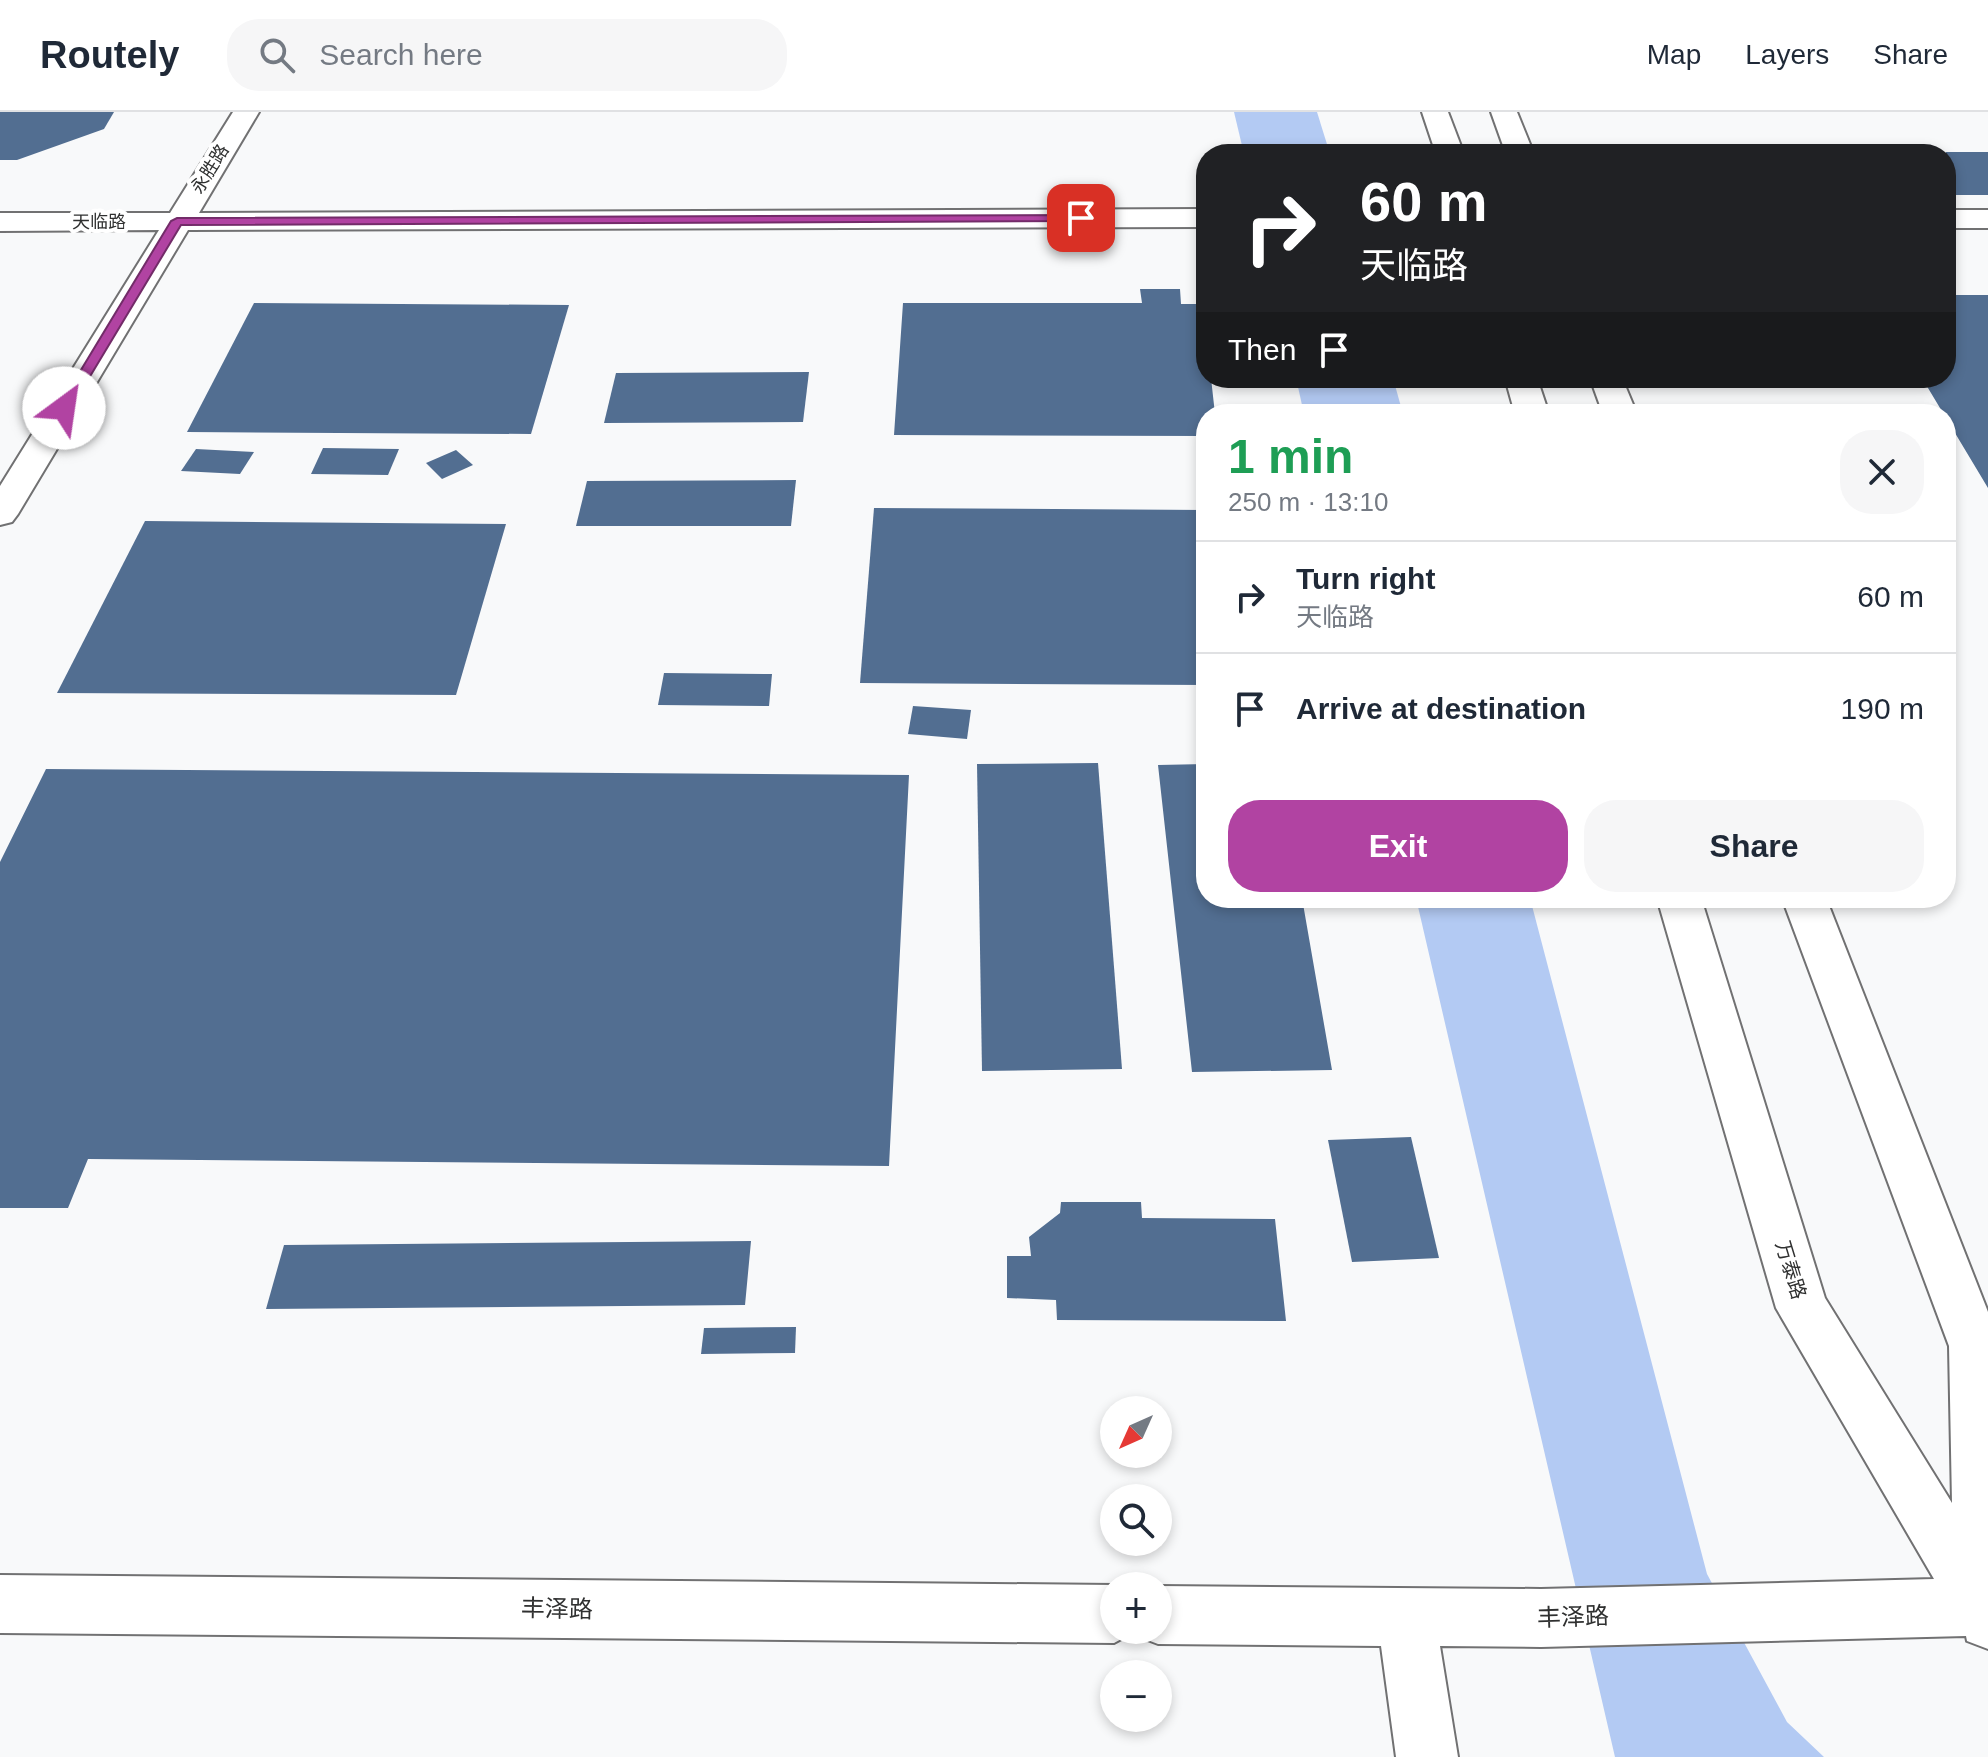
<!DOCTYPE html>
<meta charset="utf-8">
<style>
body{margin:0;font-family:Helvetica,"Noto Sans SC",sans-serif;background:#f6f6f7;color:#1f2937;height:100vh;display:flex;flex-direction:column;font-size:30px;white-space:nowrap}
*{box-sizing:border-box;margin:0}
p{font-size:26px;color:#747a83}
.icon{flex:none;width:44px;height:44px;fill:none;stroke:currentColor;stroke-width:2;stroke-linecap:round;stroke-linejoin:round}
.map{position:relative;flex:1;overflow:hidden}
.drawer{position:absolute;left:1196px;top:292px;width:760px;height:504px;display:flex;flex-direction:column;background:#fff;border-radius:32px;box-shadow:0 4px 12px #0003}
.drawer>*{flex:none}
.banner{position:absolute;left:1196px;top:32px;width:760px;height:244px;border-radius:32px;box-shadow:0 4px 12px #0003;background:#202124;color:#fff;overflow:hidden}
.needle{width:52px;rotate:225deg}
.fabs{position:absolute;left:1100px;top:1284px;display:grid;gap:16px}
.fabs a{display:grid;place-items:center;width:72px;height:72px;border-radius:50%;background:#fff;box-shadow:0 4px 12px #0003;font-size:40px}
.pin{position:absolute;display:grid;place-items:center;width:68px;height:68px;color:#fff;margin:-34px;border-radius:16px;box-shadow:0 4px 12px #0006}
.me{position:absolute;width:88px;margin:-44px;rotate:31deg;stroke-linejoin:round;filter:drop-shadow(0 0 6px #0008)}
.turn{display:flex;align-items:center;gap:28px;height:168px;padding:0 32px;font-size:36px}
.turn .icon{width:104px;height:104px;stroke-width:2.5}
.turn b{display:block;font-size:56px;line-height:68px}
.then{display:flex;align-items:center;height:76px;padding:0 32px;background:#0003;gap:16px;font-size:30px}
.round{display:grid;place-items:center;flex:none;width:84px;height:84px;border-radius:32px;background:#f6f6f7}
.summary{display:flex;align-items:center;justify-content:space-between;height:136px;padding:0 32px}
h1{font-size:48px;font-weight:700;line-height:60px;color:#1e9e55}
.button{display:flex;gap:16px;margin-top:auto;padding:16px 32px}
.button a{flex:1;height:92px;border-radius:32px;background:#b143a2;color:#fff;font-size:32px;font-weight:700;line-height:92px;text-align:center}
.button a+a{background:#f6f6f7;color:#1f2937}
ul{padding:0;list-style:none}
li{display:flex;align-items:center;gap:24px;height:112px;padding:0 32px;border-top:2px solid #e0e1e3}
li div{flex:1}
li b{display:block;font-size:30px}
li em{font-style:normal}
header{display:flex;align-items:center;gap:48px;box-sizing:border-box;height:112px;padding:0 40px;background:#fff;border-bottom:2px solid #e0e1e3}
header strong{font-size:38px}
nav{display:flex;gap:44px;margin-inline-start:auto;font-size:28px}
.search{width:560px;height:72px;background:#f6f6f7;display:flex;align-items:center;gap:20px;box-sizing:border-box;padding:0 28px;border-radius:32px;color:#747a83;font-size:30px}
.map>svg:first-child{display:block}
.water{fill:#b3caf3}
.building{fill:#526e91}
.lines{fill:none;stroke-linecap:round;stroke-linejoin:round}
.secondary-casing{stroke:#717172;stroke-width:4}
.secondary{fill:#fff;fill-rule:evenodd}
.route{fill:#b143a2;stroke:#732c69;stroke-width:2}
.labels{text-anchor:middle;stroke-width:8;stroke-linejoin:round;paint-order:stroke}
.far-street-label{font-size:18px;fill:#2f3030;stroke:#fff}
.street-label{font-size:20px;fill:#2f3030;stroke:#fff}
.near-street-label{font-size:24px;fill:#2f3030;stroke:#fff}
</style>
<header>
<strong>Routely</strong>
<div class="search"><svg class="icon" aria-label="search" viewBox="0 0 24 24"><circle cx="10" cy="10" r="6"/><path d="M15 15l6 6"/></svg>Search here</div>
<nav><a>Map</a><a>Layers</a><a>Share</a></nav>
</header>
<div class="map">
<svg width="1988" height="1645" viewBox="0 0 1988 1645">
<rect width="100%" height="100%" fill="#f8f9fa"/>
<g class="water">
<polygon points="1234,0 1317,0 1330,42 1244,42"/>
<polygon points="1296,266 1393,266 1403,302 1304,302"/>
<polygon points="1416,786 1530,786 1707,1462 1787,1610 1824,1645 1615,1645"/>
</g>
<g class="building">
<polygon points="0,0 114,0 104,17 17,48 0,48"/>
<rect x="1946" y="40" width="42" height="43"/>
<polygon points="1140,177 1180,177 1181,192 1202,192 1206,266 1211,266 1215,302 1206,302 1206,324 894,323 903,191 1142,191"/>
<polygon points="1946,183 1988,183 1988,376 1922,266 1946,266"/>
<polygon points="254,191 569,193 531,322 187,320"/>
<polygon points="809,260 803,310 604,311 616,261"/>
<polygon points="323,336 399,337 388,363 311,362"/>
<polygon points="196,337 254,340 240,362 181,359"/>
<polygon points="456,338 473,353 442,367 426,351"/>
<polygon points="796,368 791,414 576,414 587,369"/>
<polygon points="874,396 1206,398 1206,573 860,571"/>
<polygon points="145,409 506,412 456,583 57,581"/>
<polygon points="664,561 772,562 769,594 658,593"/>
<polygon points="913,594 971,598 967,627 908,622"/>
<polygon points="1098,651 1122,957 982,959 977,652"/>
<polygon points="1206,652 1206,786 1302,786 1332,958 1192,960 1158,653"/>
<polygon points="46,657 909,663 889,1054 88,1047 68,1096 0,1096 0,750"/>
<polygon points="1411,1025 1439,1146 1352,1150 1328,1028"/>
<polygon points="1061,1090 1141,1090 1142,1106 1275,1107 1286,1209 1057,1208 1056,1188 1007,1186 1007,1144 1031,1144 1029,1125 1060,1101"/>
<polygon points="751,1129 745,1193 266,1197 284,1133"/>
<polygon points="796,1215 795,1241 701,1242 704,1216"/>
</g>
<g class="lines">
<g class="secondary-casing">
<g id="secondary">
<polygon points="233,0 259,0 199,101 1206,97 1206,115 188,118 18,402 12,410 0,413 0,374 159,118 0,119 0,101 170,101"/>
<polygon points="1422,0 1448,0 1464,42 1436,42"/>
<polygon points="1491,0 1517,0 1534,42 1506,42"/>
<rect x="1946" y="98" width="42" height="18"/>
<polygon points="1505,266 1537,266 1549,302 1515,302"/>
<polygon points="1590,266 1622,266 1637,302 1603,302"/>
<polygon points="1657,786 1701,786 1825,1186 1952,1391 1949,1234 1782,786 1826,786 1988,1200 1988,1537 1967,1529 1966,1524 1541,1535 1440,1534 1458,1645 1396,1645 1381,1534 1158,1532 1137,1524 1136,1519 1114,1531 0,1521 0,1463 1114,1473 1116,1474 1114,1474 1114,1518 1158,1518 1158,1474 1541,1477 1934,1467 1776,1196"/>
</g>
</g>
<use href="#secondary" class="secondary"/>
</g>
<polygon class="route" points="1081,103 1087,106 1085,109 181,113 71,296 64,300 58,296 171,109 177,106"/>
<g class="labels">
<g class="far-street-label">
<text transform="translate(210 57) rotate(-58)" y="6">永胜路</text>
<text x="99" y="116">天临路</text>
</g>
<g class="street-label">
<text transform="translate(1791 1158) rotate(73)" y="7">万泰路</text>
</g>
<g class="near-street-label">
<text transform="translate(557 1497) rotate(1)" y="8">丰泽路</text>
<text transform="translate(1573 1505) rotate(-2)" y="8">丰泽路</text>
</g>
</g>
</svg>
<div class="fabs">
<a><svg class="needle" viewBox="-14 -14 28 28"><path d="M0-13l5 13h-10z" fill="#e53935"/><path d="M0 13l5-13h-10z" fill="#747a83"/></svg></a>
<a><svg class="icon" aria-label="search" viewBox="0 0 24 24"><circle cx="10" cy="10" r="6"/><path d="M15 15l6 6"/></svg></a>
<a>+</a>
<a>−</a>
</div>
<div class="pin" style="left:1081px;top:106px;background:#d93025"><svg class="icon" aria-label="arrive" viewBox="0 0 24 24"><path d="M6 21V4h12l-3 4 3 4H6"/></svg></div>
<svg class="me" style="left:64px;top:296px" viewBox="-20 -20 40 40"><circle r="19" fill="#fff"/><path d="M0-13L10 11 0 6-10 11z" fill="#b143a2"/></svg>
<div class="banner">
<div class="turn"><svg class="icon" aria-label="right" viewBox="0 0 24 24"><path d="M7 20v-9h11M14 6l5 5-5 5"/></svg><div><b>60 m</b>天临路</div></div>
<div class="then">Then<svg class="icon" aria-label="arrive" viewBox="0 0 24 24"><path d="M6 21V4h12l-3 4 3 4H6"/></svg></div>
</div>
<section class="drawer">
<div class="summary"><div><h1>1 min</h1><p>250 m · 13:10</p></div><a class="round"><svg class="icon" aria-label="close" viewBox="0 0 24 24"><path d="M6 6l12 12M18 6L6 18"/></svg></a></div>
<ul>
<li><svg class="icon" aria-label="right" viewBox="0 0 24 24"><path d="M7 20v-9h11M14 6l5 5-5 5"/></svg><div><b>Turn right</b><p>天临路</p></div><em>60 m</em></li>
<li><svg class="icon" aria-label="arrive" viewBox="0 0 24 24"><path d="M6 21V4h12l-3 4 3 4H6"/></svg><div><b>Arrive at destination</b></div><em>190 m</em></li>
</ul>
<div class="button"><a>Exit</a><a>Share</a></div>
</section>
</div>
